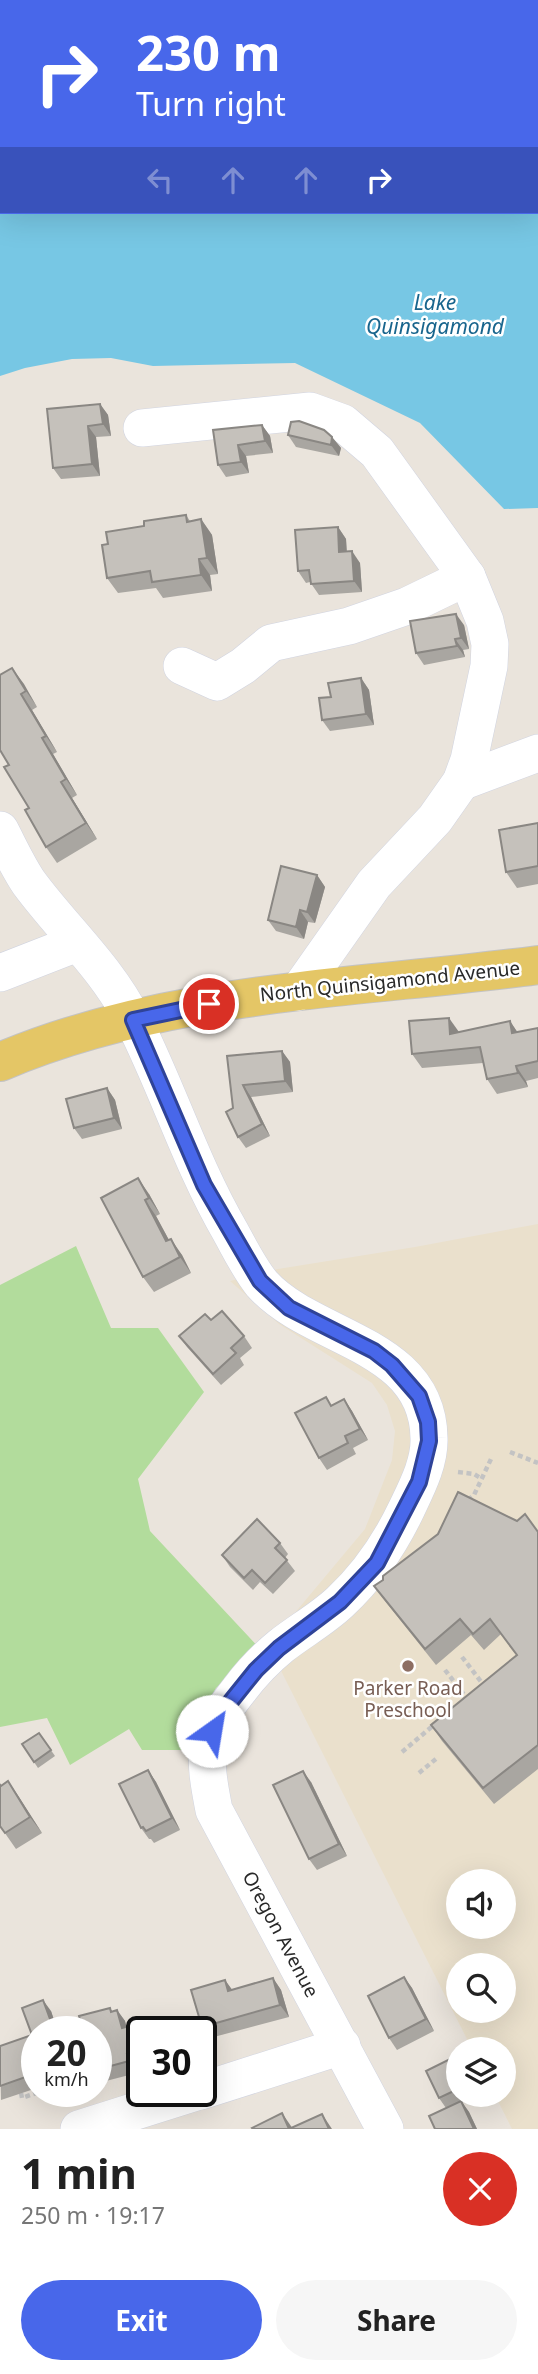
<!DOCTYPE html>
<meta charset="utf-8">
<style>
body{margin:0;font-family:"Noto Sans",sans-serif;background:#f6f6f6;color:#222;height:100vh;display:flex;flex-direction:column;font-size:26px;white-space:nowrap}
*{box-sizing:border-box;margin:0}
p{font-size:23px;color:#767676}
.icon{flex:none;width:38px;height:38px;fill:none;stroke:currentColor;stroke-width:2;stroke-linecap:round;stroke-linejoin:round}
.map{position:relative;height:2129px;overflow:hidden}
.sheet{display:flex;flex-direction:column;background:#fff;flex:1}
.sheet>*{flex:none}
.hud{position:absolute;left:0px;top:0px;width:539px;height:214px;box-shadow:0 7px 28px #0002;background:#4867ea;color:#fff;overflow:hidden}
.fabs{position:absolute;left:446px;top:1869px;display:grid;gap:14px}
.fabs a{display:grid;place-items:center;width:70px;height:70px;border-radius:50%;background:#fff;box-shadow:0 7px 28px #0002;font-size:35px}
.speed{position:absolute;left:21px;top:2016px;display:flex;gap:14px;font-size:35px;font-weight:700;text-align:center}
.speed>*{display:grid;place-content:center;width:91px;height:91px;border-radius:50%;background:#fff;box-shadow:0 7px 28px #0002;line-height:1}
.speed small{font-size:18px;font-weight:400}
.speed .limit{border:4px solid #111;border-radius:10px;background:#fff;color:#111}
.pin{position:absolute;display:grid;place-items:center;width:60px;height:60px;color:#fff;margin:-30px;border:4px solid #fff;border-radius:50%;box-shadow:0 2px 7px #0007}
.me{position:absolute;width:77px;margin:-38px;rotate:32deg;stroke-linejoin:round;filter:drop-shadow(0 0 5px #0008)}
.turn{display:flex;align-items:center;gap:24px;height:147px;padding:0 21px;font-size:32px}
.turn .icon{width:91px;height:91px;stroke-width:2.5}
.turn b{display:block;font-size:49px;line-height:60px}
.lanes{display:flex;align-items:center;height:66px;padding:0 21px;background:#0003;justify-content:center;gap:35px;direction:ltr}
.lanes .off{opacity:.35}
.round{display:grid;place-items:center;flex:none;width:74px;height:74px;border-radius:37px;background:#f6f6f6}
.overview{display:flex;align-items:center;justify-content:space-between;height:119px;padding:0 21px}
h1{font-size:42px;font-weight:700;line-height:52px}
.action{display:flex;gap:14px;margin-top:auto;padding:14px 21px}
.action a{flex:1;height:80px;border-radius:42px;background:#4867ea;color:#fff;font-size:28px;font-weight:700;line-height:80px;text-align:center}
.action a+a{background:#f6f6f6;color:#222}
.map>svg:first-child{display:block}
.education{fill:#eae0cc;fill-rule:evenodd}
.green{fill:#b2dc9c}
.water{fill:#77c7e4;fill-rule:evenodd}
.lines{fill:none;stroke-linecap:round;stroke-linejoin:round}
.minor-casing{stroke:#d1d4e0;stroke-width:38}
.major-casing{stroke:#c3c3c3;stroke-width:40}
.path{stroke:#c3c3c3;stroke-width:4.5;stroke-dasharray:5 3.5;stroke-linecap:butt}
.minor{stroke:#fff;stroke-width:37}
.major{stroke:#e4c666;stroke-width:38}
.wall{fill:#a9a6a1}
.shaded-wall{fill:#8a8783}
.building{fill:#c5c1bb;stroke:#8a8783;stroke-width:2}
.route-casing{stroke:#2f4398;stroke-width:18}
.route{stroke:#4867ea;stroke-width:12}
.education-dot{fill:#8d6e63;stroke:#fff;stroke-width:2.5}
.labels{text-anchor:middle;stroke-width:5;stroke-linejoin:round;paint-order:stroke}
.street-label{font-size:19px;fill:#292929;stroke:#fff}
.education-label{font-size:19px;fill:#785e54;stroke:#fff}
.water-label{font-size:21px;font-style:italic;fill:#18658d;stroke:#fff}
</style>
<div class="map">
<svg width="538" height="2129" viewBox="0 0 538 2129">
<rect width="100%" height="100%" fill="#eae4dc"/>
<path class="education" d="M538 1224V2129H512L495 2095H504V2049H472L268 1645 365 1529 392 1460 395 1431 387 1405 372 1383 279 1324 230 1281 278 1269 415 1247ZM458 1881H504V1927H458ZM458 1965H504V2011H458Z"/>
<polygon class="green" points="76,1246 111,1328 158,1328 204,1392 138,1479 150,1531 263,1652 216,1688 182,1750 142,1750 129,1729 70,1765 47,1718 0,1727 0,1285"/>
<path class="water" d="M0 0H538V508L504 509 420 423 295 363 153 366 111 358 72 359 25 368 0 376ZM2 2H537V212H2Z"/>
<g class="lines">
<g class="minor-casing">
<g id="minor">
<polyline points="142,428 310,411 343,423 377,452 467,577 485,621 490,644 489,666 469,760 461,782 435,819 374,884 298,992"/>
<polyline points="182,666 217,682 243,666 271,643 349,626 407,606 467,577"/>
<polyline points="461,782 538,753"/>
<path d="M0 830C9 847 18 867 29 883 63 929 107 968 133 1020 168 1089 191 1164 230 1231 240 1249 249 1268 262 1284 312 1340 428 1343 429 1438 430 1462 417 1487 407 1508 390 1544 369 1575 340 1602 322 1619 300 1631 281 1646 265 1659 251 1674 239 1690 202 1736 203 1754 214 1810L385 2129"/>
<polyline points="0,973 77,943"/>
<polyline points="201,2091 342,2046"/>
<polyline points="79,2129 199,2091"/>
</g>
</g>
<g class="major-casing">
<path id="major" d="M0 1062C169 990 358 989 538 965"/>
</g>
<g class="path">
<polyline points="510,1452 538,1463"/>
<polyline points="458,1472 474,1474 482,1479"/>
<polyline points="468,1500 474,1495 491,1459"/>
<polyline points="462,1657 482,1683"/>
<polyline points="445,1670 465,1696"/>
<polyline points="402,1752 435,1724"/>
<polyline points="419,1773 437,1758"/>
<polyline points="21,2093 22,2098 42,2091"/>
</g>
<use href="#minor" class="minor"/>
<use href="#major" class="major"/>
</g>
<g class="wall">
<polygon points="100,404 108,415 111,436 96,437 100,476 61,479 53,468"/>
<polygon points="262,425 270,436 273,453 246,456 249,473 226,477 218,465 213,430"/>
<polygon points="288,435 332,437 341,448 339,456 296,447"/>
<polygon points="186,515 190,521 201,519 212,535 218,574 210,575 212,591 163,598 156,588 118,593 107,578 108,544 144,526"/>
<polygon points="338,527 346,539 347,551 360,563 362,592 319,595 310,582 306,583 298,571"/>
<polygon points="464,625 469,649 463,650 465,657 424,665 416,653"/>
<polygon points="12,668 37,707 32,710 57,752 53,754 77,795 72,798 97,839 57,863 46,847 9,765"/>
<polygon points="361,678 369,690 374,725 330,731 322,720"/>
<polygon points="538,823 538,884 517,888 506,872"/>
<polygon points="317,875 325,887 315,923 308,922 304,939 276,931 268,920"/>
<polygon points="510,1021 517,1032 538,1028 538,1078 526,1081 528,1087 497,1094 487,1079 483,1063 422,1068 412,1054 459,1032"/>
<polygon points="282,1051 290,1062 293,1092 251,1097 270,1136 246,1148 238,1137 227,1056"/>
<polygon points="107,1088 115,1100 122,1129 82,1139 74,1128"/>
<polygon points="149,1194 160,1214 156,1216 169,1240 182,1255 191,1273 154,1292 143,1277 101,1198"/>
<polygon points="211,1320 244,1336 252,1348 240,1358 244,1365 221,1385 187,1347 179,1336"/>
<polygon points="344,1399 352,1411 368,1440 353,1448 356,1454 327,1470 319,1458 332,1406"/>
<polygon points="538,1532 538,1769 494,1804 442,1741 431,1725 517,1656 501,1634 484,1650 471,1635 436,1665 385,1601 374,1586"/>
<polygon points="280,1543 288,1554 285,1558 295,1571 273,1594 260,1582 253,1590 230,1567 222,1555"/>
<polygon points="39,1733 55,1756 38,1768 22,1744"/>
<polygon points="148,1770 156,1782 180,1830 154,1843 151,1839 149,1839 141,1828"/>
<polygon points="8,1781 42,1833 16,1849 0,1826 0,1783 1,1785"/>
<polygon points="311,1782 347,1856 317,1870 309,1859"/>
<polygon points="404,1977 412,1988 434,2031 397,2050 389,2038"/>
<polygon points="273,1978 281,1990 289,2017 210,2038 202,2027 225,1980 232,1990"/>
<polygon points="117,2010 125,2021 126,2027 145,2022 152,2032 142,2032 142,2063 135,2065 137,2073 102,2082 96,2074 96,2032 113,2011"/>
<polygon points="51,2011 58,2032 37,2032 37,2088 1,2100 0,2046 32,2035"/>
<polygon points="458,2055 458,2095 478,2095 462,2102 469,2112 477,2129 435,2129 446,2108 439,2098"/>
</g>
<g class="shaded-wall">
<polygon points="100,404 108,415 111,436 103,424"/>
<polygon points="262,425 270,436 273,453 265,441"/>
<polygon points="88,426 96,437 100,476 92,464"/>
<polygon points="332,437 341,448 339,456 331,445"/>
<polygon points="238,445 246,456 249,473 241,462"/>
<polygon points="201,519 212,535 218,574 207,558"/>
<polygon points="338,527 346,539 347,563 339,552"/>
<polygon points="352,551 360,563 362,592 354,581"/>
<polygon points="199,559 210,575 212,591 201,575"/>
<polygon points="456,614 464,625 469,649 461,638"/>
<polygon points="455,639 463,650 465,657 457,646"/>
<polygon points="12,668 24,684 37,707 26,691"/>
<polygon points="361,678 369,690 374,725 366,714"/>
<polygon points="21,694 32,710 57,752 46,736"/>
<polygon points="42,738 53,754 77,795 66,779"/>
<polygon points="61,782 72,798 97,839 86,823"/>
<polygon points="317,875 325,887 315,923 307,912"/>
<polygon points="300,910 308,922 304,939 296,927"/>
<polygon points="449,1018 459,1032 450,1034"/>
<polygon points="510,1021 520,1036 512,1033"/>
<polygon points="282,1051 290,1062 293,1092 285,1081"/>
<polygon points="516,1066 526,1081 528,1087 518,1073"/>
<polygon points="243,1085 251,1097 270,1136 262,1124"/>
<polygon points="107,1088 115,1100 122,1129 114,1118"/>
<polygon points="138,1178 149,1194 160,1214 149,1198"/>
<polygon points="145,1200 156,1216 178,1257 166,1241"/>
<polygon points="171,1239 182,1255 191,1273 180,1257"/>
<polygon points="344,1399 352,1411 368,1440 360,1429"/>
<polygon points="148,1770 156,1782 180,1830 172,1818"/>
<polygon points="303,1771 311,1782 347,1856 339,1844"/>
<polygon points="8,1781 19,1797 42,1833 30,1817"/>
<polygon points="404,1977 412,1988 434,2031 426,2019"/>
<polygon points="273,1978 281,1990 289,2017 280,2005"/>
<polygon points="225,1980 233,1991 228,1991"/>
<polygon points="43,2000 51,2011 58,2032 55,2032 54,2030"/>
<polygon points="117,2010 125,2021 130,2039 122,2028"/>
<polygon points="145,2022 152,2032 148,2032"/>
<polygon points="127,2054 135,2065 137,2073 129,2061"/>
<polygon points="461,2101 469,2112 477,2129 474,2129"/>
<polygon points="282,2113 293,2129 289,2129"/>
<polygon points="322,2114 332,2129 329,2129"/>
</g>
<g class="building">
<polygon points="100,404 103,424 88,426 92,464 53,468 47,409"/>
<polygon points="299,421 324,430 332,437 331,445 288,435 291,422"/>
<polygon points="262,425 265,441 238,445 241,462 218,465 213,430"/>
<polygon points="186,515 187,522 201,519 207,558 199,559 201,575 152,582 150,571 107,578 102,545 108,544 106,532 144,526 144,521"/>
<polygon points="338,527 339,552 352,551 354,581 311,584 309,570 298,571 295,530"/>
<polygon points="456,614 461,638 455,639 457,646 416,653 410,621"/>
<polygon points="12,668 26,691 21,694 46,736 42,738 66,779 61,782 86,823 46,847 25,810 29,808 4,767 9,765 0,750 0,675"/>
<polygon points="361,678 366,714 322,720 319,698 331,697 328,683"/>
<polygon points="538,823 538,866 506,872 499,830"/>
<polygon points="281,866 317,875 307,912 300,910 296,927 268,920"/>
<polygon points="449,1018 450,1034 510,1021 512,1033 538,1028 538,1061 516,1066 518,1073 487,1079 480,1047 412,1054 409,1021"/>
<polygon points="282,1051 285,1081 243,1085 262,1124 238,1137 226,1112 233,1108 227,1056"/>
<polygon points="107,1088 114,1118 74,1128 66,1099"/>
<polygon points="138,1178 149,1198 145,1200 166,1241 171,1239 180,1257 143,1277 101,1198"/>
<polygon points="222,1311 244,1336 231,1348 236,1353 213,1374 179,1336 205,1314 211,1320"/>
<polygon points="326,1397 331,1406 344,1399 360,1429 345,1436 348,1443 319,1458 295,1413"/>
<polygon points="458,1492 517,1521 525,1514 538,1532 538,1745 483,1788 431,1725 517,1655 490,1619 473,1634 460,1619 425,1649 374,1586 383,1580 383,1576 438,1534"/>
<polygon points="257,1519 280,1543 275,1548 287,1560 265,1583 252,1570 244,1578 222,1555"/>
<polygon points="39,1733 51,1750 34,1762 22,1744"/>
<polygon points="148,1770 172,1818 146,1831 143,1827 141,1828 119,1784"/>
<polygon points="303,1771 339,1844 309,1859 273,1785"/>
<polygon points="8,1781 30,1817 5,1833 0,1826 0,1785 1,1786"/>
<polygon points="404,1977 426,2019 389,2038 368,1996"/>
<polygon points="273,1978 280,2005 202,2027 191,1990 225,1980 228,1991"/>
<polygon points="43,2000 54,2030 48,2032 37,2032 37,2073 0,2086 0,2046 32,2035 22,2008"/>
<polygon points="110,2008 111,2012 117,2010 122,2028 145,2022 148,2032 142,2032 142,2050 127,2054 129,2061 96,2070 96,2032 83,2032 79,2016"/>
<polygon points="458,2055 458,2089 439,2098 426,2071"/>
<polygon points="461,2101 474,2129 435,2129 429,2116"/>
<polygon points="282,2113 289,2129 253,2129 252,2128"/>
<polygon points="322,2114 329,2129 289,2129"/>
</g>
<g class="lines">
<g class="route-casing">
<polyline id="route" points="209,1004 133,1020 204,1185 260,1281 289,1308 374,1351 392,1365 419,1396 428,1422 429,1441 419,1482 377,1563 340,1602 279,1648 256,1670 219,1716 212,1731"/>
</g>
<use href="#route" class="route"/>
</g>
<circle class="education-dot" cx="408" cy="1666" r="7"/>
<g class="labels">
<g class="street-label">
<text transform="translate(390 981) rotate(-6)" y="7">North Quinsigamond Avenue</text>
<text transform="translate(281 1934) rotate(62)" y="7">Oregon Avenue</text>
</g>
<g class="education-label">
<text x="408" y="1695">Parker Road<tspan x="408" dy="22">Preschool</tspan></text>
</g>
<g class="water-label">
<text x="435" y="310">Lake<tspan x="435" dy="24">Quinsigamond</tspan></text>
</g>
</g>
</svg>
<div class="fabs">
<a><svg class="icon" aria-label="sound" viewBox="0 0 24 24"><path d="M4 9h4l5-4v14l-5-4H4zM17 9q2 3 0 6"/></svg></a>
<a><svg class="icon" aria-label="search" viewBox="0 0 24 24"><circle cx="10" cy="10" r="6"/><path d="M15 15l6 6"/></svg></a>
<a><svg class="icon" aria-label="layers" viewBox="0 0 24 24"><path d="M12 4l9 5-9 5-9-5zM3 14l9 5 9-5"/></svg></a>
</div>
<div class="speed"><div>20<small>km/h</small></div><div class="limit">30</div></div>
<div class="pin" style="left:209px;top:1004px;background:#d93025"><svg class="icon" aria-label="arrive" viewBox="0 0 24 24"><path d="M6 21V4h12l-3 4 3 4H6"/></svg></div>
<svg class="me" style="left:212px;top:1731px" viewBox="-20 -20 40 40"><circle r="19" fill="#fff"/><path d="M0-13L10 11 0 6-10 11z" fill="#4867ea"/></svg>
<div class="hud">
<div class="turn"><svg class="icon" aria-label="right" viewBox="0 0 24 24"><path d="M7 20v-9h11M14 6l5 5-5 5"/></svg><div><b>230 m</b>Turn right</div></div>
<div class="lanes"><svg class="icon off" aria-label="left" viewBox="0 0 24 24"><path d="M17 20v-9H6M10 6l-5 5 5 5"/></svg><svg class="icon off" aria-label="ahead" viewBox="0 0 24 24"><path d="M12 20V5M6 11l6-6 6 6"/></svg><svg class="icon off" aria-label="ahead" viewBox="0 0 24 24"><path d="M12 20V5M6 11l6-6 6 6"/></svg><svg class="icon" aria-label="right" viewBox="0 0 24 24"><path d="M7 20v-9h11M14 6l5 5-5 5"/></svg></div>
</div>
</div>
<section class="sheet">
<div class="overview"><div><h1>1 min</h1><p>250 m · 19:17</p></div><a class="round" style="background:#d93025;color:#fff"><svg class="icon" aria-label="close" viewBox="0 0 24 24"><path d="M6 6l12 12M18 6L6 18"/></svg></a></div>
<div class="action"><a>Exit</a><a>Share</a></div>
</section>
